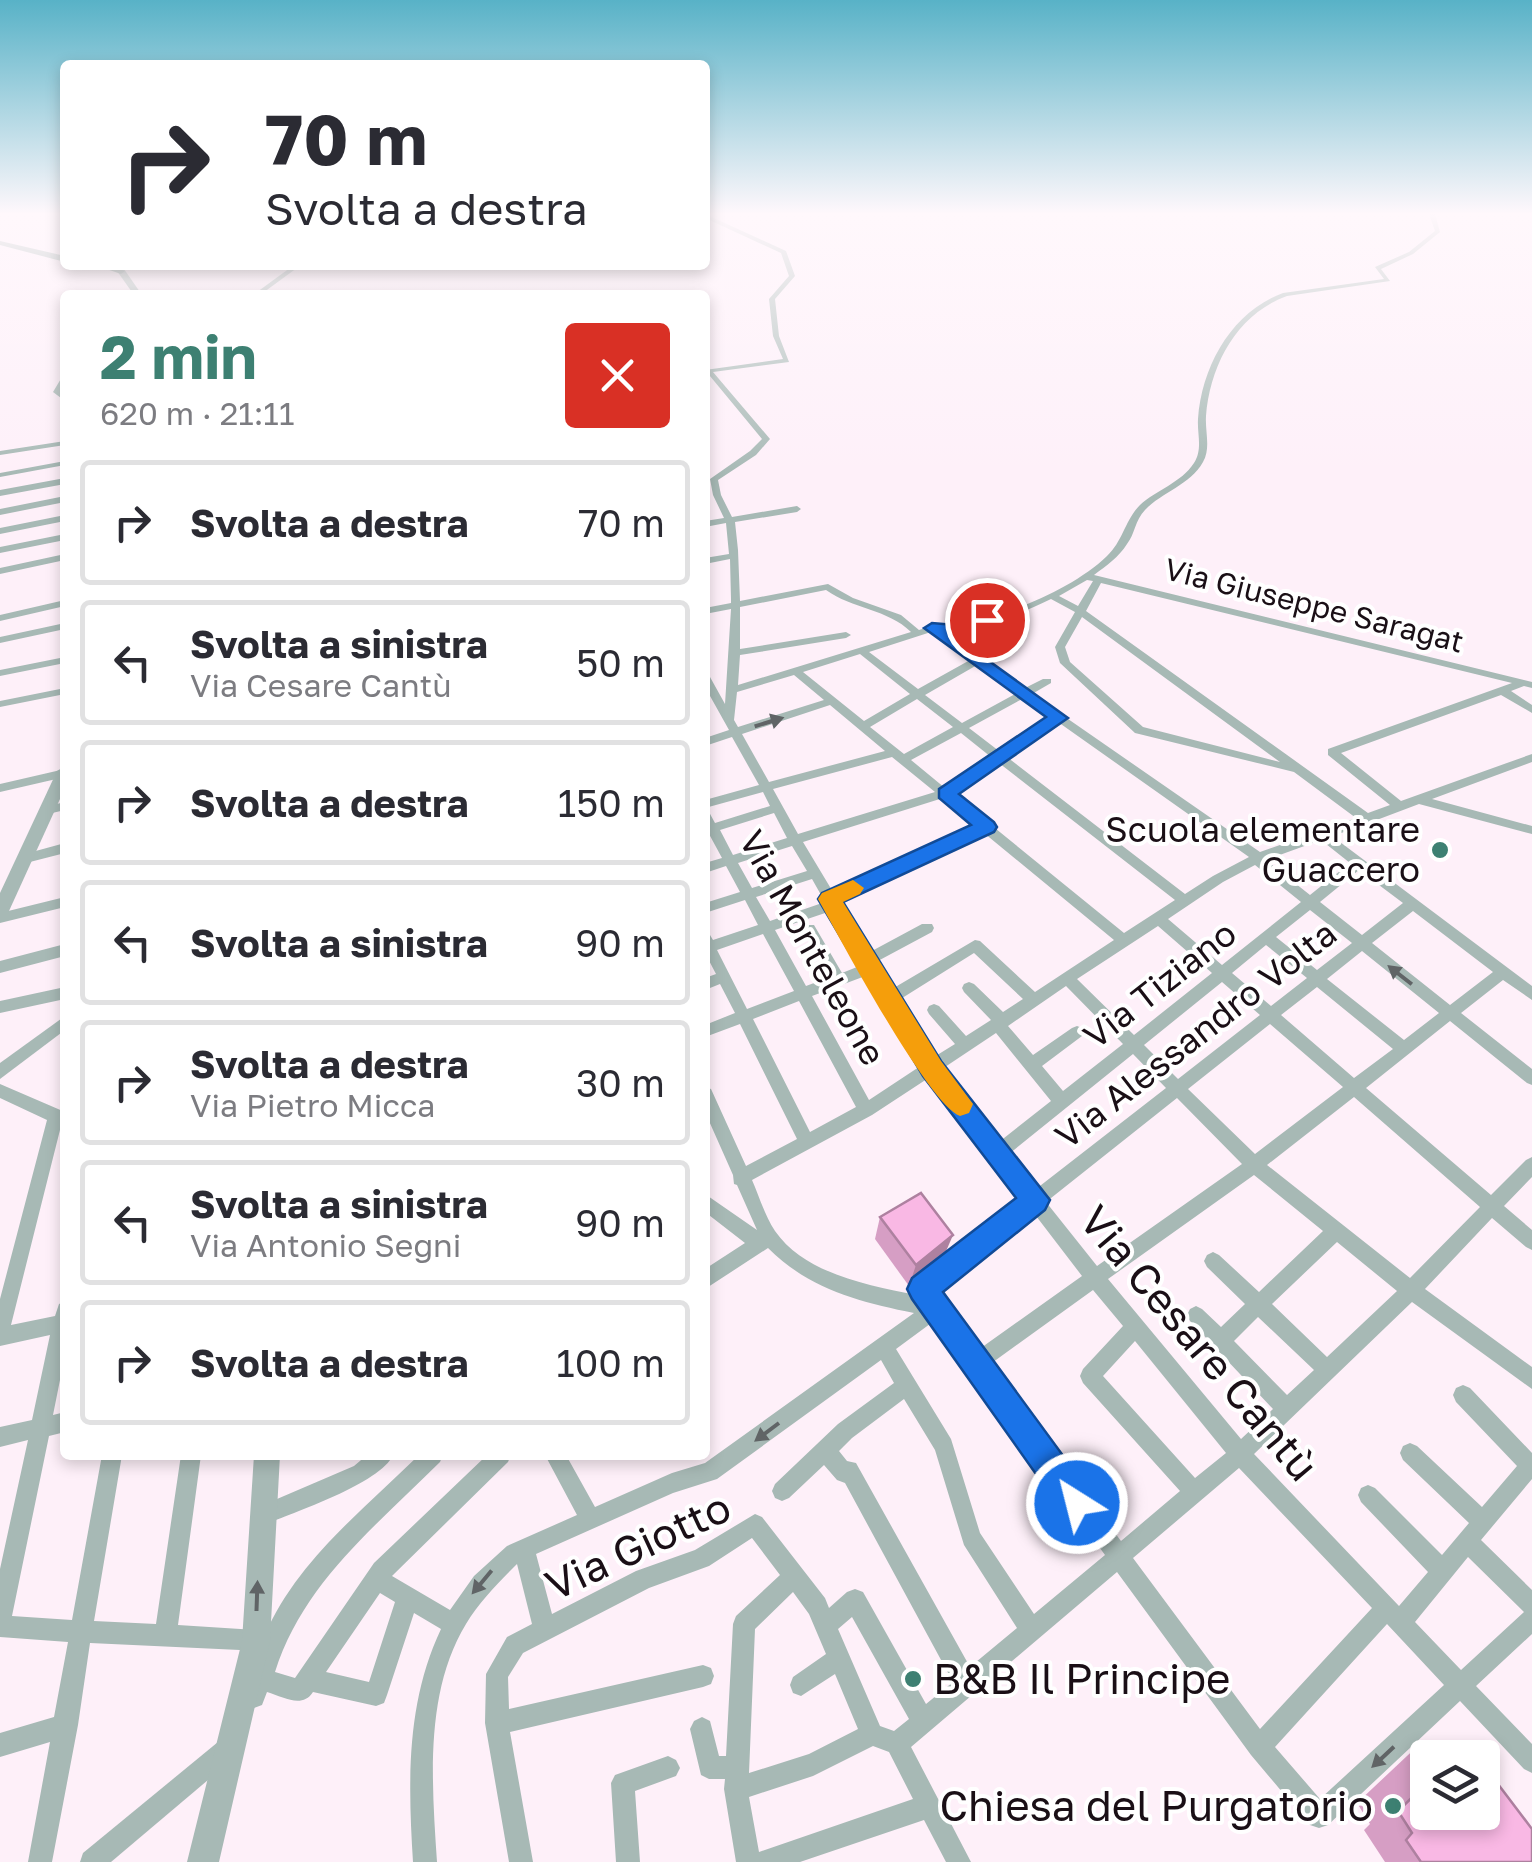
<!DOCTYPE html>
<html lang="it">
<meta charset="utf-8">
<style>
body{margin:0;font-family:"Golos Text",sans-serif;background:#f2f2f3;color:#2b2b33;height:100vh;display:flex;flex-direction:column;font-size:38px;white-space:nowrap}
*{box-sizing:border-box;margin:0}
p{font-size:32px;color:#7c7c81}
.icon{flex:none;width:55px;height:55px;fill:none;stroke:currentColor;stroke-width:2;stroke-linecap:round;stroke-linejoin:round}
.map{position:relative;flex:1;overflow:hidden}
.side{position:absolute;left:60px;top:290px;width:650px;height:1170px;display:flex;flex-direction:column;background:#fff;border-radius:10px;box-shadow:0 5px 15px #0003}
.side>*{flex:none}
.top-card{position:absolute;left:60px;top:60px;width:650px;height:210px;border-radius:10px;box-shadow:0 5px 15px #0003;background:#fff;color:#2b2b33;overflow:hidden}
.fabs{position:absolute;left:1410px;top:1740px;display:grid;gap:20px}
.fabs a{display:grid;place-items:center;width:90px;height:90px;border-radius:10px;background:#fff;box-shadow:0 5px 15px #0003;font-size:50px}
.pin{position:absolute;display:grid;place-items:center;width:85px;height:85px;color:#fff;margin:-42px;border:5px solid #fff;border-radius:50%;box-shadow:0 2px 10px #0007}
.me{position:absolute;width:110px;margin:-55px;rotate:324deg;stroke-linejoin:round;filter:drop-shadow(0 0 8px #0008)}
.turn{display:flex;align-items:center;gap:35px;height:210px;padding:0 40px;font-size:45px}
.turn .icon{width:130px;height:130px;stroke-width:2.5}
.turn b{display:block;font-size:70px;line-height:85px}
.round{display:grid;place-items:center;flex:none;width:105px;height:105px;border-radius:10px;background:#f2f2f3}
.overview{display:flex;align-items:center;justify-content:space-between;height:170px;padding:0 40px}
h1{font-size:60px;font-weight:700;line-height:75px;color:#3d8072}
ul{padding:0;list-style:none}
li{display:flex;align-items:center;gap:30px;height:125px;margin:0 20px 15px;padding:0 20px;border:5px solid #e1e1e2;border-radius:10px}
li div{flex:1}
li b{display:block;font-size:38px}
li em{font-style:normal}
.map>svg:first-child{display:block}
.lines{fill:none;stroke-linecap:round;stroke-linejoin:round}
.minor{fill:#a7b9b5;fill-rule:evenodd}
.tertiary{fill:#a7b9b5;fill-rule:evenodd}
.secondary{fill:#819c95;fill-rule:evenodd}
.wall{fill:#d69ec4}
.shaded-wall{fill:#ae81a0}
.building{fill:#f9b8e4;stroke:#ae81a0;stroke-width:2.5}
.oneway{fill:#606466}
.route{fill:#1a73e8;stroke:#114b97;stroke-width:2.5}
.slow{fill:#f59e0b}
.poi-dot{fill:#3d8072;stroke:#fff;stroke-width:4}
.labels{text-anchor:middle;stroke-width:8;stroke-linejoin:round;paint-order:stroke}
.far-street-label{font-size:30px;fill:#1a0f16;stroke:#fff}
.poi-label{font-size:35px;fill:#1a0f16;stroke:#fff;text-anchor:end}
.street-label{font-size:35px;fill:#1a0f16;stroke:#fff}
.near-street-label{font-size:42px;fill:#1a0f16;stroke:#fff}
.near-poi-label{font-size:42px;fill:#1a0f16;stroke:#fff;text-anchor:start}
</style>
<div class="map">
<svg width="1532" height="1862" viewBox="0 0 1532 1862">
<rect width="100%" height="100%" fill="#fef0f9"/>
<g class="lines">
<g class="minor">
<path d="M705 214 786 251 795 276 775 299 779 336 789 362 713 372 770 439 756 455 718 480 721 495 732 517 797 506 801 509 797 512 735 522 738 550 740 601 828 584 853 598 901 615 919 630C936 624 954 625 972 621 1016 612 1075 587 1107 556 1123 541 1125 520 1140 505 1156 490 1181 483 1194 463 1203 449 1197 434 1198 419 1202 365 1232 312 1283 293L1384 279 1375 267 1409 252 1435 231 1429 214H1435L1440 232 1413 254 1381 269 1390 281 1287 296C1237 314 1210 365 1206 416 1205 432 1211 448 1203 462 1190 485 1162 492 1145 510 1135 520 1135 534 1127 544 1119 557 1106 566 1094 575L1532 682V688L1524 686 1511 691 1532 705V713L1501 695 1341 753 1401 801 1532 754V762L1432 799 1532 826V834L1419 804 1374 821 1372 823 1332 836 1532 986V1000L1503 980 1461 1013 1532 1069V1085L1527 1083 1450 1021 1366 1088 1491 1195 1526 1160 1532 1157V1177L1504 1206 1532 1230V1250L1526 1247 1492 1218 1425 1289 1532 1367V1389L1412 1302 1254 1454 1399 1606 1428 1572 1361 1502 1358 1495 1361 1488 1368 1485 1375 1488 1442 1555 1469 1523 1403 1460 1400 1453 1403 1446 1410 1443 1417 1446 1482 1507 1517 1466 1456 1402 1453 1395 1456 1388 1463 1385 1470 1388 1532 1453V1479L1481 1540 1532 1590V1634L1476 1686 1532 1744V1773L1524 1769 1460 1701 1328 1825 1319 1828 1310 1825 1251 1755 1117 1572 911 1747 971 1862H946L924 1820 800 1862H736L724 1789 725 1779H709L701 1775 690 1729 694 1721 702 1717 710 1721 719 1756H726L733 1624 736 1616 780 1575 752 1538 709 1566 649 1588 523 1653 508 1677 509 1709 703 1665 711 1668 714 1676 711 1684 703 1687 510 1732 533 1862H509L485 1723 486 1674 507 1637 532 1624 517 1564C498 1583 480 1601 466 1624 424 1693 432 1785 437 1862H413C408 1782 406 1703 441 1629L414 1613 387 1695 384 1703 376 1706 313 1692C302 1709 284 1697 267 1692L262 1705 254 1708 246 1705 243 1697 259 1651 90 1643 78 1725 52 1862H28L50 1742 0 1757V1733L54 1717 68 1642 0 1637V1569L28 1440 0 1447V1427L32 1420 50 1335 0 1346V1299L47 1120 0 1098V1084L65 1112V1127L61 1126 11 1325 55 1316 59 1304 65 1301V1355L53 1415 65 1412V1432L49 1436 12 1616 72 1620 102 1455H122L94 1621 156 1624 181 1455H201L178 1625 256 1630 265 1635C296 1562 363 1510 419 1455H443L440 1462C376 1526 303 1583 275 1672L295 1678 374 1563 487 1455H511L508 1462 392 1576 450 1610 474 1576 507 1546 577 1515 545 1455H566L595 1507 672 1473 705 1463 914 1313C859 1302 809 1289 768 1248L705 1289V1269L745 1243 705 1212V1194L757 1230 737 1185 734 1184 733 1175 705 1112V1087L711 1089 746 1166 797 1139 740 1024 705 1037V1025L735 1013 720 984 705 990V978L716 974 705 953V934L710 935 713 940 758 925 745 900 705 913V903L740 892 726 866 705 873V863L722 858 709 834H705V811L709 812 715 823 770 806 763 792 705 808V800L759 785 732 737 705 746V738L729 730 705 687V674L710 677 725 704 731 609 705 614V608L731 603V599L730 559 705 564V558L729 554 726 523 705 527V521L724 518 713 495 710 479 750 451 762 439 705 370 783 359 773 336 769 299 789 276 781 253 705 218ZM1087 580 1093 581 1078 606 1059 596ZM1101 583 1512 683 1328 749V755L1390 805 1368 813 1086 611ZM826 590C852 609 888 609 911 632L738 685 740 655 846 638 851 635 846 632 740 649V607ZM1051 599 1075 612 1055 647 1060 663 1135 733 1294 772 1356 818 1260 852 1032 694 1051 683V679H1043L1025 688 943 632C980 630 1018 615 1051 599ZM1082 617 1280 762 1143 727 1070 662 1065 647ZM931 632 970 660 918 689 869 652ZM860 654 910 694 864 721 803 672ZM977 665 1017 693 962 723 925 695ZM794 675 824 700 738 727 734 720 737 692ZM1024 698 1050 717 999 751 969 728ZM917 699 953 727 904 754 870 727ZM830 705 885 751 769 782 742 734ZM1058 722 1249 857 1213 876 1185 894 1007 757ZM961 733 991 757 945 788 911 760ZM892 757 935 792 798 834 773 789ZM999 763 1175 900 1124 933 953 794ZM943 798 976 826 833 892 803 842ZM774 813 787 838 733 855 720 830ZM984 833 1114 940 1035 992 980 941 975 940 892 989 876 962 932 932 934 928 932 924H922L870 952 838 901ZM1321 840 1350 863 1310 895 1266 860ZM792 846 807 871 752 888 738 863ZM1255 865 1301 902 1222 965 1168 919 1223 882ZM1359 870 1403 903 1362 935 1320 902ZM812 879 825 902 770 921 756 897ZM1310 910 1352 943 1317 970 1276 937ZM831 911 862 965 842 973 814 925H804L802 929 830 977 806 986 775 930ZM1413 911 1493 972 1450 1005 1372 943ZM1158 926 1212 973 1134 1035 1077 979ZM763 934 794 991 747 1009 717 950ZM1266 945 1307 978 1271 1006 1232 973ZM1362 951 1439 1013 1404 1040 1327 979ZM974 953 1023 999 1003 1012 974 984 969 982 964 984 962 988 964 992 991 1020 966 1036 939 1006 934 1004 929 1006 927 1010 929 1014 955 1044 934 1057 899 1000ZM868 975 922 1065 869 1100 812 996ZM1222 982 1260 1015 1178 1079 1144 1045ZM1066 986 1123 1044 1063 1091 1042 1066 1082 1036 1084 1032 1082 1028 1077 1026 1072 1028 1033 1055 1008 1026ZM1317 987 1393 1049 1354 1078 1281 1015ZM799 1001 856 1107 810 1132 753 1019ZM1270 1024 1343 1087 1255 1154 1188 1089ZM996 1033 1051 1101 999 1142 942 1069ZM1133 1054 1166 1088 1036 1189 1009 1154ZM930 1077 1023 1199 916 1283 913 1289 916 1295C868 1285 805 1274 775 1231 765 1216 759 1196 752 1180L872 1115ZM1354 1097 1480 1207 1410 1278 1267 1165ZM1177 1098 1242 1164 1097 1266 1046 1202ZM1254 1175 1323 1231 1259 1292 1219 1255 1213 1252 1207 1255 1204 1261 1207 1267 1245 1304 1221 1327 1202 1309 1196 1306 1190 1309 1187 1315 1190 1321 1273 1409 1241 1439 1108 1279ZM1033 1212 1082 1276 978 1350 934 1291ZM1337 1242 1397 1291 1327 1357 1272 1304ZM1093 1290 1123 1326 1083 1369 1080 1376 1083 1383 1180 1491 1121 1541 989 1365ZM1258 1317 1314 1370 1287 1395 1234 1341ZM934 1321 965 1363 967 1371 972 1373 1105 1555 1034 1614 980 1533 951 1439 896 1349ZM1135 1341 1226 1453 1195 1478 1103 1376ZM881 1360 894 1383 838 1424 775 1484 772 1491 775 1498 782 1501 789 1498 824 1465 837 1480 845 1483 953 1682 926 1704 863 1592 855 1589 847 1592 829 1608 825 1598 762 1517 755 1514 695 1550 636 1571 552 1614 536 1554 673 1493 717 1479ZM904 1399 935 1450 964 1545 1017 1628 970 1667 856 1463 847 1461 839 1451 852 1438ZM1239 1468 1372 1608 1260 1729 1133 1558ZM1468 1557 1524 1612 1461 1670 1415 1622ZM793 1592 809 1614 826 1654 793 1677 790 1685 793 1693 801 1696 835 1674 858 1729 809 1754 749 1773 755 1629ZM380 1593 395 1602 369 1682 326 1672ZM852 1617 909 1719 894 1731 880 1726 838 1629ZM1387 1624 1444 1685 1320 1799 1275 1747ZM873 1746 889 1752 913 1799 759 1852 749 1797 813 1776Z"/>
<polygon points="294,265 301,265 260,295 253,295"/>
<polygon points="62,377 65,377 65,385 61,392 65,395 65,401 53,392"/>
<polygon points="65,441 65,445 0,455 0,451"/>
<polygon points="65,461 65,465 0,477 0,473"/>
<polygon points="65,478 65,484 0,496 0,490"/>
<polygon points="65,496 65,502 0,515 0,509"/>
<polygon points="65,515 65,521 0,534 0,528"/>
<polygon points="65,534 65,540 0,553 0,547"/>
<polygon points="65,554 65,560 0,574 0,568"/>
<polygon points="65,600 65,606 0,621 0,615"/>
<polygon points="65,623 65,629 0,643 0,637"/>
<polygon points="65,657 65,663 0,676 0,670"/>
<polygon points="65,688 65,694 0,707 0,701"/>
<polygon points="65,769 65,777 0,792 0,784"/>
<polygon points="65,802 65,810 48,814 42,810 44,807"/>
<polygon points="65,843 65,853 26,863 20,858 21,855"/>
<polygon points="65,897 65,907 0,923 0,913"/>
<polygon points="65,944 65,956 0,973 0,961"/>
<polygon points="65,987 65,999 0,1013 0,1001"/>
<polygon points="65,1016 65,1030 0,1079 0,1063"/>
<path d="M367 1455H393C381 1483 293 1513 263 1525L256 1522 253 1515 256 1508 354 1466Z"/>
<polygon points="226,1738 234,1742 238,1750 234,1758 111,1862 80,1862 83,1853 218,1742"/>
<polygon points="668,1756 676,1760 680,1768 676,1776 635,1791 640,1862 616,1862 611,1783 615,1775"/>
</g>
<g class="tertiary">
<polygon points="121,269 124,269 142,295 134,295 117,271"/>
<polygon points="65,766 65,788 9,911 0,918 0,893 57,771"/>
<polygon points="254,1455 280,1455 270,1641 219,1862 187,1862 242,1641"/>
</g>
<g class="secondary">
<polygon points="0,241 65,256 65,262 0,245"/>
<polygon points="95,265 109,265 125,271 121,274"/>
</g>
</g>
<g class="wall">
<polygon points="880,1217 944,1256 909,1286 875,1239"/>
<polygon points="1424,1740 1468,1743 1478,1758 1428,1758 1428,1812 1532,1862 1385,1862 1364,1830 1370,1824 1357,1803"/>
</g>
<polygon class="shaded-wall" points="953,1235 944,1256 909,1286 916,1265"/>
<g class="building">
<polygon points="921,1193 953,1235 916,1265 880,1217"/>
<polygon points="1468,1743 1478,1758 1453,1758"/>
<polygon points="1482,1763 1532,1829 1532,1862 1421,1862 1406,1840 1412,1833 1398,1811 1428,1782 1428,1812 1482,1812"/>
</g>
<defs><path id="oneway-solid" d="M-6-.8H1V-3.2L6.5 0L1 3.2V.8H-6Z" transform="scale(2.5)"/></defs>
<g class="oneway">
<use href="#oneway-solid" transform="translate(769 722) rotate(-17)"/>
<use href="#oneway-solid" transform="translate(1400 975) rotate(-142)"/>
<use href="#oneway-solid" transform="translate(767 1432) rotate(143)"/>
<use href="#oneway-solid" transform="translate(482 1582) rotate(130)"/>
<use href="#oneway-solid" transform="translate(257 1596) rotate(-88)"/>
<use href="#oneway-solid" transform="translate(1383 1757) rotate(137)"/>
</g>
<linearGradient id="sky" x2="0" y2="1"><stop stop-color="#58b2c7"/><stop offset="0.45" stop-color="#fff8fc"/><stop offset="1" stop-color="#fff8fc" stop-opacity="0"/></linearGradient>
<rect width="1532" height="475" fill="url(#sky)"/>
<polygon class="route" points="987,615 993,616 993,623 953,635 1068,718 959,794 994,822 997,827 994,832 843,902 941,1061 1050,1200 1045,1210 943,1292 1089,1491 1094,1503 1089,1515 1077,1520 1065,1515 912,1299 907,1289 912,1278 1016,1198 923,1076 818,899 822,893 971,825 939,798 939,789 1046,717 924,628 932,623 955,625"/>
<path class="slow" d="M853 880 864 888 860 894 843 902 941 1061 973 1104 969 1113 960 1116C928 1104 839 937 818 899L822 893Z"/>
<g class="poi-dot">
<circle cx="1440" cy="850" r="10"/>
<circle cx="913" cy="1679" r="10"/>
<circle cx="1393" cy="1806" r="10"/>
</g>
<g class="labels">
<g class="far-street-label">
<text transform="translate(1314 606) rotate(14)" y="10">Via Giuseppe Saragat</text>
</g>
<g class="poi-label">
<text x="1420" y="842">Scuola elementare<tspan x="1420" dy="40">Guaccero</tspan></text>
</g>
<g class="street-label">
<text transform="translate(812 948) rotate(61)" y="12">Via Monteleone</text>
<text transform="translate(1160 985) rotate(-38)" y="12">Via Tiziano</text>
<text transform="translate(1196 1035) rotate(-38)" y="12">Via Alessandro Volta</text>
</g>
<g class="near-street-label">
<text transform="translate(1199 1343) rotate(50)" y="15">Via Cesare Cantù</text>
<text transform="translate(638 1546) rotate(-25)" y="15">Via Giotto</text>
</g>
<g class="near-poi-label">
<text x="933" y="1694">B&amp;B Il Principe</text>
<text x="1373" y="1821" text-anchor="end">Chiesa del Purgatorio</text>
</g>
</g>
</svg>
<div class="fabs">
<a><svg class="icon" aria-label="layers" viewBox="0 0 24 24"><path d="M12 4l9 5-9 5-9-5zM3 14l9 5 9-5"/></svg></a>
</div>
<div class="pin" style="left:987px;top:620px;background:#d93025"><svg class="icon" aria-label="arrive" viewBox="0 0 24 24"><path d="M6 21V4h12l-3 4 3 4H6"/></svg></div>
<svg class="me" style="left:1077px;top:1503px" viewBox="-20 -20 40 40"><circle r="17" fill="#1a73e8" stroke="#fff" stroke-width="3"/><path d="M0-11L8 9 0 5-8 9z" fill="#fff"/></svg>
<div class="top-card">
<div class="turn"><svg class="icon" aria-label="right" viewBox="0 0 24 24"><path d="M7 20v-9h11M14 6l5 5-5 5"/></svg><div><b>70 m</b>Svolta a destra</div></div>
</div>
<section class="side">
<div class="overview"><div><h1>2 min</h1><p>620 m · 21:11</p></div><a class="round" style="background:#d93025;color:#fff"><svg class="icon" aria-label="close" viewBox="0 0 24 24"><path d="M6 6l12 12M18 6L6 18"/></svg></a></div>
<ul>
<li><svg class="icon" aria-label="right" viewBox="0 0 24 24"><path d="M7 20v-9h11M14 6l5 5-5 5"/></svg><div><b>Svolta a destra</b></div><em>70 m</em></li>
<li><svg class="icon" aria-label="left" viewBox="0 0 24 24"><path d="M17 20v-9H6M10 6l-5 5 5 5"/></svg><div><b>Svolta a sinistra</b><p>Via Cesare Cantù</p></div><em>50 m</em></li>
<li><svg class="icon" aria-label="right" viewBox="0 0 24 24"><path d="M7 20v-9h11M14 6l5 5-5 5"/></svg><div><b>Svolta a destra</b></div><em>150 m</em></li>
<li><svg class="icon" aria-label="left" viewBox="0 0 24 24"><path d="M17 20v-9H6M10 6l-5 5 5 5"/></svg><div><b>Svolta a sinistra</b></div><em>90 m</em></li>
<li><svg class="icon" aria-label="right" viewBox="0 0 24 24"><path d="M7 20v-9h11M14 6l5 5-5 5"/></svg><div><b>Svolta a destra</b><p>Via Pietro Micca</p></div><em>30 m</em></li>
<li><svg class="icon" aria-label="left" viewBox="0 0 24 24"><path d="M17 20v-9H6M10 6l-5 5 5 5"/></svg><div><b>Svolta a sinistra</b><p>Via Antonio Segni</p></div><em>90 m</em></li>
<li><svg class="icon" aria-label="right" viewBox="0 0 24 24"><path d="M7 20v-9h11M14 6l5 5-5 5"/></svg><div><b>Svolta a destra</b></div><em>100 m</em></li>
</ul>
</section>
</div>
